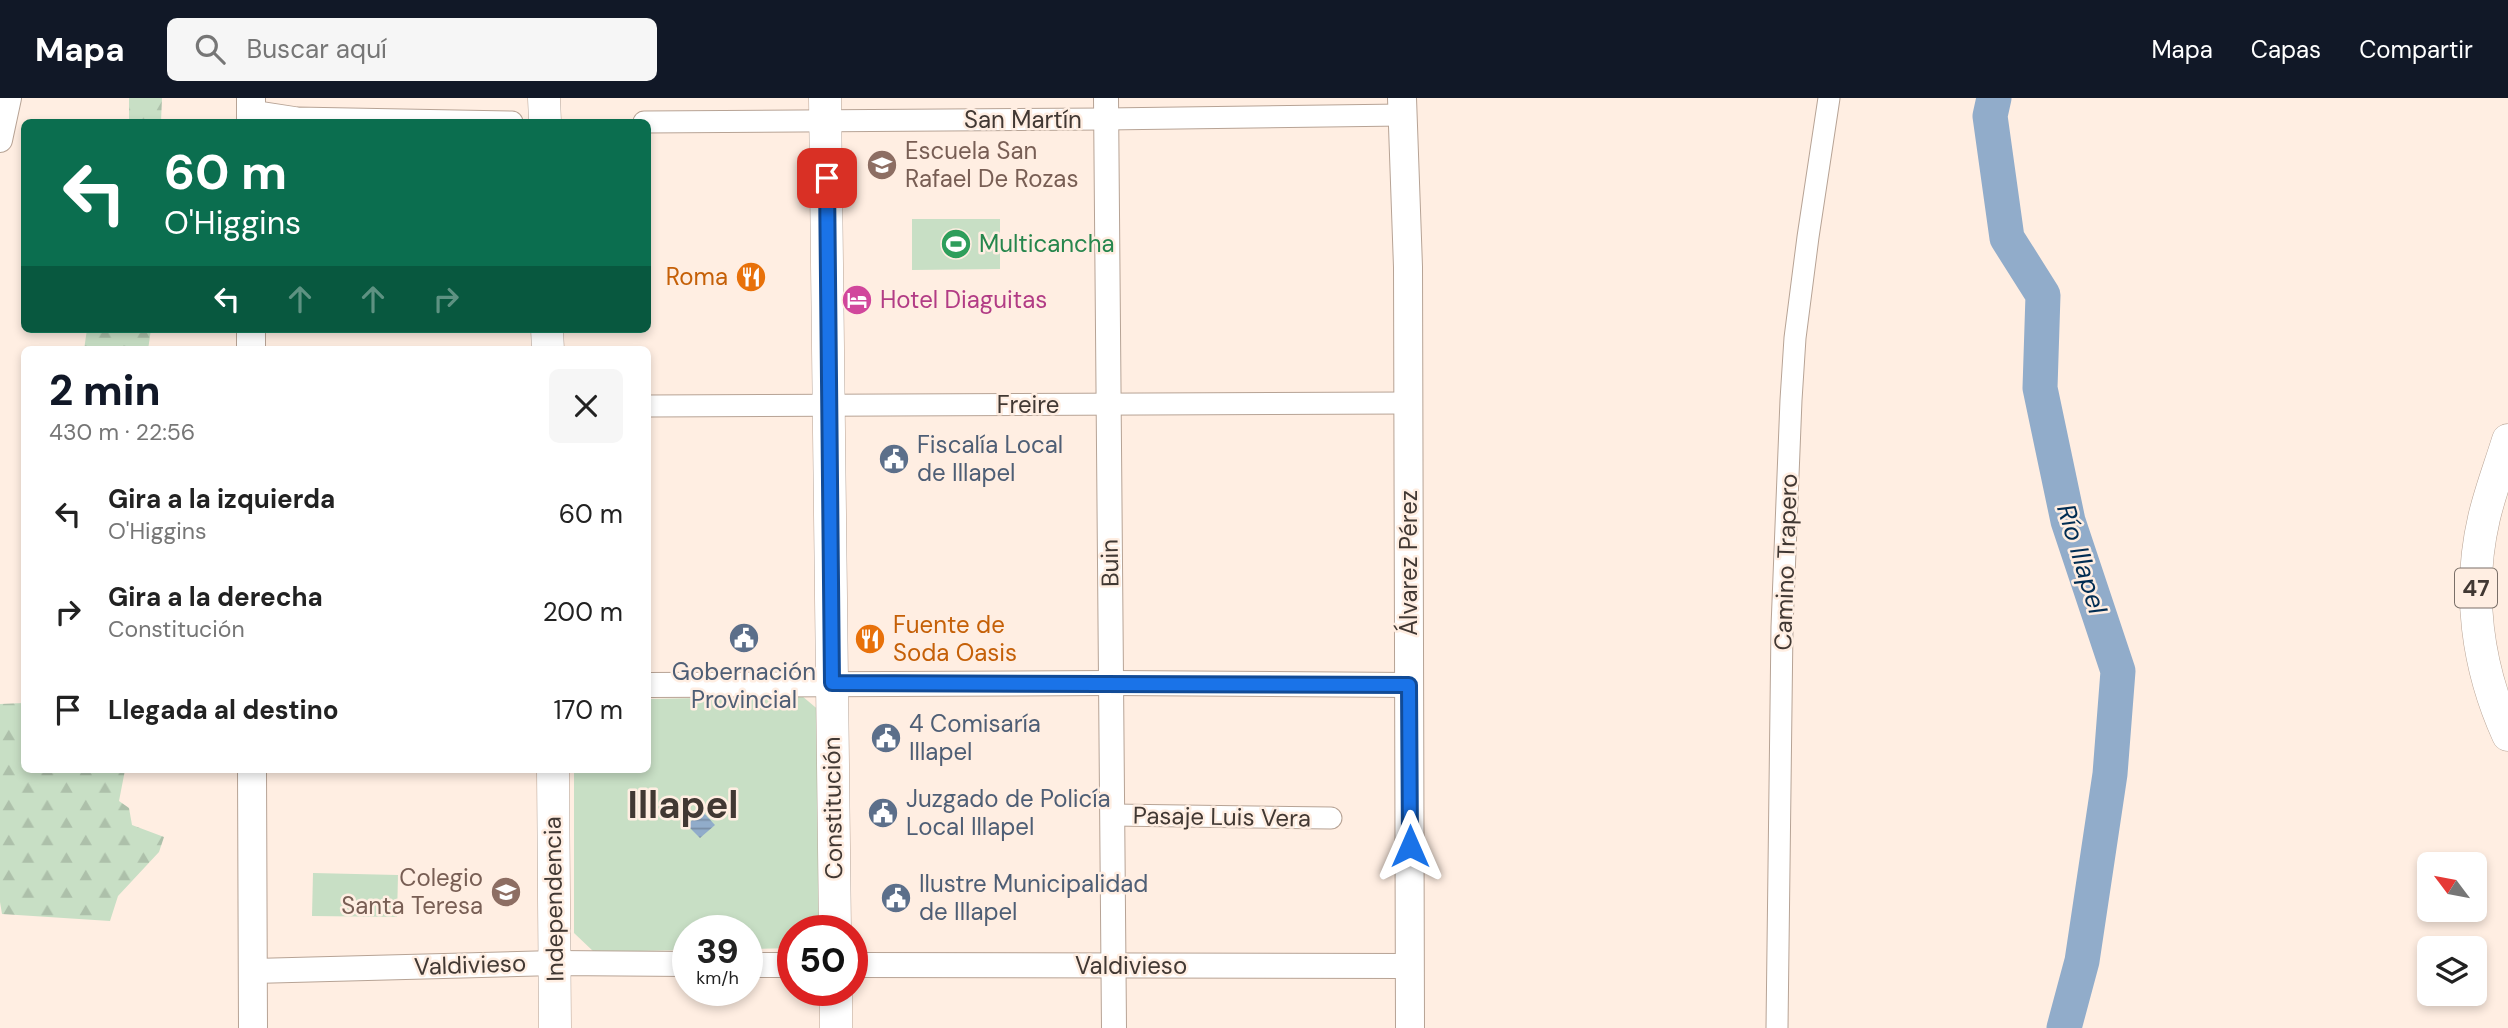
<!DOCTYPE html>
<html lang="es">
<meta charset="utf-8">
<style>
body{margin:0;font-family:"DM Sans",sans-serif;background:#f6f6f6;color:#222;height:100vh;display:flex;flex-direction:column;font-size:26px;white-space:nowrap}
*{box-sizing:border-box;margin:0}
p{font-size:23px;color:#767676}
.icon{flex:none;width:38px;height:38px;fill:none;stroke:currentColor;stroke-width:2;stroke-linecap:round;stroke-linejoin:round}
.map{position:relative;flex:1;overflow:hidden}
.drawer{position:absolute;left:21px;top:248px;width:630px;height:427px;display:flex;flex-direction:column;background:#fff;border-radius:10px;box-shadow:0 4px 10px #0003}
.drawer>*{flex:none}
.banner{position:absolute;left:21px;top:21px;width:630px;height:214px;border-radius:10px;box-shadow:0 4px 10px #0003;background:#0b6e4f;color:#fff;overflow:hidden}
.needle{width:46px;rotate:302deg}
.controls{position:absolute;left:2417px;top:754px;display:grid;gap:14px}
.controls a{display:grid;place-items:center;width:70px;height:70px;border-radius:10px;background:#fff;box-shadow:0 4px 10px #0003;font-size:35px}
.speed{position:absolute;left:672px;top:817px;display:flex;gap:14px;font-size:35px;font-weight:700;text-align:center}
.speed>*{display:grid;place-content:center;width:91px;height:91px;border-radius:50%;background:#fff;box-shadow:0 4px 10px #0003;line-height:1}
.speed small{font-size:18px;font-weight:400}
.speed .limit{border:10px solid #d22;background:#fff;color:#111}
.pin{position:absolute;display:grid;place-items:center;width:60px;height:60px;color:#fff;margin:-30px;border-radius:14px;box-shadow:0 4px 10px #0006}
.me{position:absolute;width:77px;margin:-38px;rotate:0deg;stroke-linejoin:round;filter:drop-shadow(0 0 5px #0008)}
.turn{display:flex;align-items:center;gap:24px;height:147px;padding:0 28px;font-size:32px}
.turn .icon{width:91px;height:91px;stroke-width:2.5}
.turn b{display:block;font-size:49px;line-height:60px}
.lanes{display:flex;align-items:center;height:66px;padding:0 28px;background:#0003;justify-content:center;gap:35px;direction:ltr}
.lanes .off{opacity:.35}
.round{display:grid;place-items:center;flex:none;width:74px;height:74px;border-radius:10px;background:#f6f6f6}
.head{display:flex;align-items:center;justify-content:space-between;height:119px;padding:0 28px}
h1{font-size:42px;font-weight:800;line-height:52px;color:#111827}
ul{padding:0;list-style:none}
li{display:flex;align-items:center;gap:21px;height:98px;padding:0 28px}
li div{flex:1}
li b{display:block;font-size:26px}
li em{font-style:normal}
header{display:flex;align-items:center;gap:42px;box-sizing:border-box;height:98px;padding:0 35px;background:#111827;color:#fff}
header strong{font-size:33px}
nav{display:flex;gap:38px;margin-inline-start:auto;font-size:24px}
.search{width:490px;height:63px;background:#f6f6f6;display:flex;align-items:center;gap:18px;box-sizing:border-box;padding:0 24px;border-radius:10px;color:#767676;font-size:26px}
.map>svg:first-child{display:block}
.green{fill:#c8dfc5}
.forest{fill:url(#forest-firs)}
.water{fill:url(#water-rules)}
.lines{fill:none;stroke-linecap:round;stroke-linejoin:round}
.river{stroke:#91acca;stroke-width:35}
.minor-casing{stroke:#b7a395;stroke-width:23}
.tertiary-casing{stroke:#b7a395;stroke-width:26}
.secondary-casing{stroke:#b7a395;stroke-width:30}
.primary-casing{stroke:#b7a395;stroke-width:33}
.minor{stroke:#fff;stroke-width:21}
.tertiary{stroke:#fff;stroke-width:24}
.secondary{stroke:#fff;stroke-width:28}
.primary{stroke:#fff;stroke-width:32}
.route-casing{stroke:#114b97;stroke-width:18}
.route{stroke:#1a73e8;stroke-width:12}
.labels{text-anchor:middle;stroke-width:5;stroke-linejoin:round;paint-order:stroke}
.shield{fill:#ffeee2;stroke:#7a6f68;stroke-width:2}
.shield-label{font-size:23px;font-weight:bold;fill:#413833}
.street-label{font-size:24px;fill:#413833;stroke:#ffeee2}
.education-label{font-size:24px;fill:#785e54;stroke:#ffeee2;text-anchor:start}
.leisure-label{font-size:24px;fill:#27864d;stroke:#ffeee2;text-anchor:start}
.food-label{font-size:24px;fill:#c56008;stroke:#ffeee2;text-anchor:end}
.hotel-label{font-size:24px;fill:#b23c85;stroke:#ffeee2;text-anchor:start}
.service-label{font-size:24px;fill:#4e5e75;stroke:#ffeee2;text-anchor:start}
.water-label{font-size:26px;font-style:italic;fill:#012d53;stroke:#ffeee2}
.town-label{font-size:38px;font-weight:bold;fill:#413833;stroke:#ffeee2}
</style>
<header>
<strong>Mapa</strong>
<div class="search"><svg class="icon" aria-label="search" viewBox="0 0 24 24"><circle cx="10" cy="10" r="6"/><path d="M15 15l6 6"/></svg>Buscar aquí</div>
<nav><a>Mapa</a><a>Capas</a><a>Compartir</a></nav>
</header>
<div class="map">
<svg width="2508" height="930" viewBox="0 0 2508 930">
<defs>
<pattern id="forest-firs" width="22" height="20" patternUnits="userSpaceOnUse" patternTransform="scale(1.75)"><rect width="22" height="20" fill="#c8dfc5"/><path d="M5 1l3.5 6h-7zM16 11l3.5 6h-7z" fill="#adc0aa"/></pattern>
<pattern id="water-rules" width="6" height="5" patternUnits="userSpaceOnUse" patternTransform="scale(1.75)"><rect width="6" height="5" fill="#91acca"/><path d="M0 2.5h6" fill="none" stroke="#788da5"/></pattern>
</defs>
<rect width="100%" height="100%" fill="#ffeee2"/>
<g class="green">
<polygon points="912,121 1000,121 1000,171 912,172"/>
<polygon points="802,598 821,614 823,833 793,833 793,850 747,851 747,833 688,833 688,852 594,854 574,835 574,672 648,672 648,601"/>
<polygon points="313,775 398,777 397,819 312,818"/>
</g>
<g class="forest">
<polygon points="129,0 162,0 161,24 129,24"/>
<polygon points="87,231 151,231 148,252 84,252"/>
<polygon points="24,605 24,672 125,672 119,703 129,710 132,727 164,739 159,754 118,798 110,823 2,816 0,804 0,606"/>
</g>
<polygon class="water" points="702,713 715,727 700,740 687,727"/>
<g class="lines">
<polyline class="river" points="1994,0 1990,18 2007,140 2043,197 2040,290 2068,423 2118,573 2110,676 2082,863 2064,930"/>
<g class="minor-casing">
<g id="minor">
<polyline points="251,13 297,20 512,24"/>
<polyline points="644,24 1106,21 1402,17"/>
<polyline points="648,308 1408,305"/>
<polyline points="1113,717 1331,720"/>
<polyline points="1777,930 1782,529 1791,302 1795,240 1808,139 1829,0"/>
</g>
</g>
<g class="tertiary-casing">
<g id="tertiary">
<polyline points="1106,0 1114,930"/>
<polyline points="0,42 9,0"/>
<polyline points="648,587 1112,585 1409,587"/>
<polyline points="747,867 793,867"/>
<polyline points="852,867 1409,868"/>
<polyline points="253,873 555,865 688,866"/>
</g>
</g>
<g class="secondary-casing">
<g id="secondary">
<polyline points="1402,0 1408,169 1410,930"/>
<polyline points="251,24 251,0"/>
<polyline points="251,252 251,231"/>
<polyline points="252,672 253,930"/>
</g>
</g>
<g class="primary-casing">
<g id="primary">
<polyline points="544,0 545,24"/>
<polyline points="825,0 835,833"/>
<polyline points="547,231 548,252"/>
<path d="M2508 342C2500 368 2490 394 2484 420 2467 493 2477 569 2508 637"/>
<polyline points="553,672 555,930"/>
<polyline points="836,892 836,930"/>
</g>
</g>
<use href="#minor" class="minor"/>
<use href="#tertiary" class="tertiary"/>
<use href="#secondary" class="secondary"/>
<use href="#primary" class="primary"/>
</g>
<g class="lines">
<g class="route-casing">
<polyline id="route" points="827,80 832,585 1409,587 1410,748"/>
</g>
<use href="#route" class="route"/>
</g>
<defs>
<g id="school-disc" transform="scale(1.575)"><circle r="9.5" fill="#8d6e63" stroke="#ffeee2"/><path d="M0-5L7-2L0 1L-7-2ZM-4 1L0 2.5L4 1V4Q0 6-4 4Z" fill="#fff"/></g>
<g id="stadium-disc" transform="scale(1.575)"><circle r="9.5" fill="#2e9e5b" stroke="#ffeee2"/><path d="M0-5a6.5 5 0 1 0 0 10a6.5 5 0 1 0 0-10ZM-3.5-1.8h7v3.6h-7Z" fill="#fff"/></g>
<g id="restaurant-disc" transform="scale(1.575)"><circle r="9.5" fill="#e8710a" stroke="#ffeee2"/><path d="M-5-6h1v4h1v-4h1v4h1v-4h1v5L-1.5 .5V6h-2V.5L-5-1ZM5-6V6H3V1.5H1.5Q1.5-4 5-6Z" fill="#fff"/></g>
<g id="hotel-disc" transform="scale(1.575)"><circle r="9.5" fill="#d1479c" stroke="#ffeee2"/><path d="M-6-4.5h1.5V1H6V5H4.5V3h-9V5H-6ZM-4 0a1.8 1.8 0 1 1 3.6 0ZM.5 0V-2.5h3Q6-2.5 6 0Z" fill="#fff"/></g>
<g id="civic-disc" transform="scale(1.575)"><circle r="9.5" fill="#5c6f8a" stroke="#ffeee2"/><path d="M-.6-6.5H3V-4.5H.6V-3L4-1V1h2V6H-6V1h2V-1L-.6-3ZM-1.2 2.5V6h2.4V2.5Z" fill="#fff"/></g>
</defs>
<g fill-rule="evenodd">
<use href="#school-disc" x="882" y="67"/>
<use href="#stadium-disc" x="956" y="146"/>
<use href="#restaurant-disc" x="751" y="179"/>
<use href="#hotel-disc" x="857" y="202"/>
<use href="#civic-disc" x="894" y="361"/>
<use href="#civic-disc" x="744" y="540"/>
<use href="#restaurant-disc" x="870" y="541"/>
<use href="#civic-disc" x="886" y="640"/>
<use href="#civic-disc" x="883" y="715"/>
<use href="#school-disc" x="506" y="794"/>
<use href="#civic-disc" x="896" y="800"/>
</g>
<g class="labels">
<rect class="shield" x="2455" y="470.5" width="42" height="39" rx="5"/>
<g class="shield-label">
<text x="2476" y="498">47</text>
</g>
<g class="street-label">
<text x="1023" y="30">San Martín</text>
<text x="1028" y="315">Freire</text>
<text transform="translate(1786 464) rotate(-88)" y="8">Camino Trapero</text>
<text transform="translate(1110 465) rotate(-91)" y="8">Buin</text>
<text transform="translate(1409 465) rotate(-90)" y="8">Álvarez Pérez</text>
<text transform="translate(833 710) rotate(-91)" y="8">Constitución</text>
<text transform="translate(1222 719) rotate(1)" y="8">Pasaje Luis Vera</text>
<text transform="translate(554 801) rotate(-91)" y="8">Independencia</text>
<text transform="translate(470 867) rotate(-2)" y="8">Valdivieso</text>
<text x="1131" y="876">Valdivieso</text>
</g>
<g class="education-label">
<text x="905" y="61">Escuela San<tspan x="905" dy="28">Rafael De Rozas</tspan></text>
<text x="483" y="788" text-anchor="end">Colegio<tspan x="483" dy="28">Santa Teresa</tspan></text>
</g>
<g class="leisure-label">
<text x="979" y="154">Multicancha</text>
</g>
<g class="food-label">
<text x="728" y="187">Roma</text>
<text x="893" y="535" text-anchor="start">Fuente de<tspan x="893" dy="28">Soda Oasis</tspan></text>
</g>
<g class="hotel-label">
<text x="880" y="210">Hotel Diaguitas</text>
</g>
<g class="service-label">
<text x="917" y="355">Fiscalía Local<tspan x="917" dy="28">de Illapel</tspan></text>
<text x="744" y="582" text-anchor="middle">Gobernación<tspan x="744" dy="28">Provincial</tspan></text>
<text x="909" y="634">4 Comisaría<tspan x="909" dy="28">Illapel</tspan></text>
<text x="906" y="709">Juzgado de Policía<tspan x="906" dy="28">Local Illapel</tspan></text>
<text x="919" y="794">Ilustre Municipalidad<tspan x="919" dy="28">de Illapel</tspan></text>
</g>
<g class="water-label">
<text transform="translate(2082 461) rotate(73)" y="9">Río Illapel</text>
</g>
<g class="town-label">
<text x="683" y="720">Illapel</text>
</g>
</g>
</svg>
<div class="controls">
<a><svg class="needle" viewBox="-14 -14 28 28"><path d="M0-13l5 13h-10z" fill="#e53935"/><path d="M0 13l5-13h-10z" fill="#767676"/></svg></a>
<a><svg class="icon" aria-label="layers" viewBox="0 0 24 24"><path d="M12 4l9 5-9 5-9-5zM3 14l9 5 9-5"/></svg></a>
</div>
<div class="speed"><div>39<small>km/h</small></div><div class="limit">50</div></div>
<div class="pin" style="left:827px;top:80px;background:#d93025"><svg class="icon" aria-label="arrive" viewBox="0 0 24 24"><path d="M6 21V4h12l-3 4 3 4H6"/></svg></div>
<svg class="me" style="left:1410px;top:748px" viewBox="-20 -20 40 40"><path d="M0-17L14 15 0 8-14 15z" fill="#1a73e8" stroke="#fff" stroke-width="4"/></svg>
<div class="banner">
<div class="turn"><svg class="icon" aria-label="left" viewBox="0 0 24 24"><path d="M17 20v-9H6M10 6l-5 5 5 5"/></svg><div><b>60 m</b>O'Higgins</div></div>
<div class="lanes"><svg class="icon" aria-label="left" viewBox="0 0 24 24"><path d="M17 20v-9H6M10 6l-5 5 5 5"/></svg><svg class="icon off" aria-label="ahead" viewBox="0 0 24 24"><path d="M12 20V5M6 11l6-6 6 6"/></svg><svg class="icon off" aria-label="ahead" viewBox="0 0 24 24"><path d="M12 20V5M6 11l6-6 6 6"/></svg><svg class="icon off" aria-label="right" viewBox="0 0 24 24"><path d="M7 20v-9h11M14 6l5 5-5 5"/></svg></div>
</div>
<section class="drawer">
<div class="head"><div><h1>2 min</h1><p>430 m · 22:56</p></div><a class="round"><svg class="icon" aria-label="close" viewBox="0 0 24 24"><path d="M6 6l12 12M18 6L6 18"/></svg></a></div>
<ul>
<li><svg class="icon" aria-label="left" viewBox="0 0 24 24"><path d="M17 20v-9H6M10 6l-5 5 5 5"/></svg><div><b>Gira a la izquierda</b><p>O'Higgins</p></div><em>60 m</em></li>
<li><svg class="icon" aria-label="right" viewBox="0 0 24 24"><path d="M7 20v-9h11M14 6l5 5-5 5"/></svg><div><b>Gira a la derecha</b><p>Constitución</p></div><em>200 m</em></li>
<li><svg class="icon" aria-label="arrive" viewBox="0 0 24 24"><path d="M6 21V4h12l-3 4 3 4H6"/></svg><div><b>Llegada al destino</b></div><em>170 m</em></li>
</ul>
</section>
</div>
